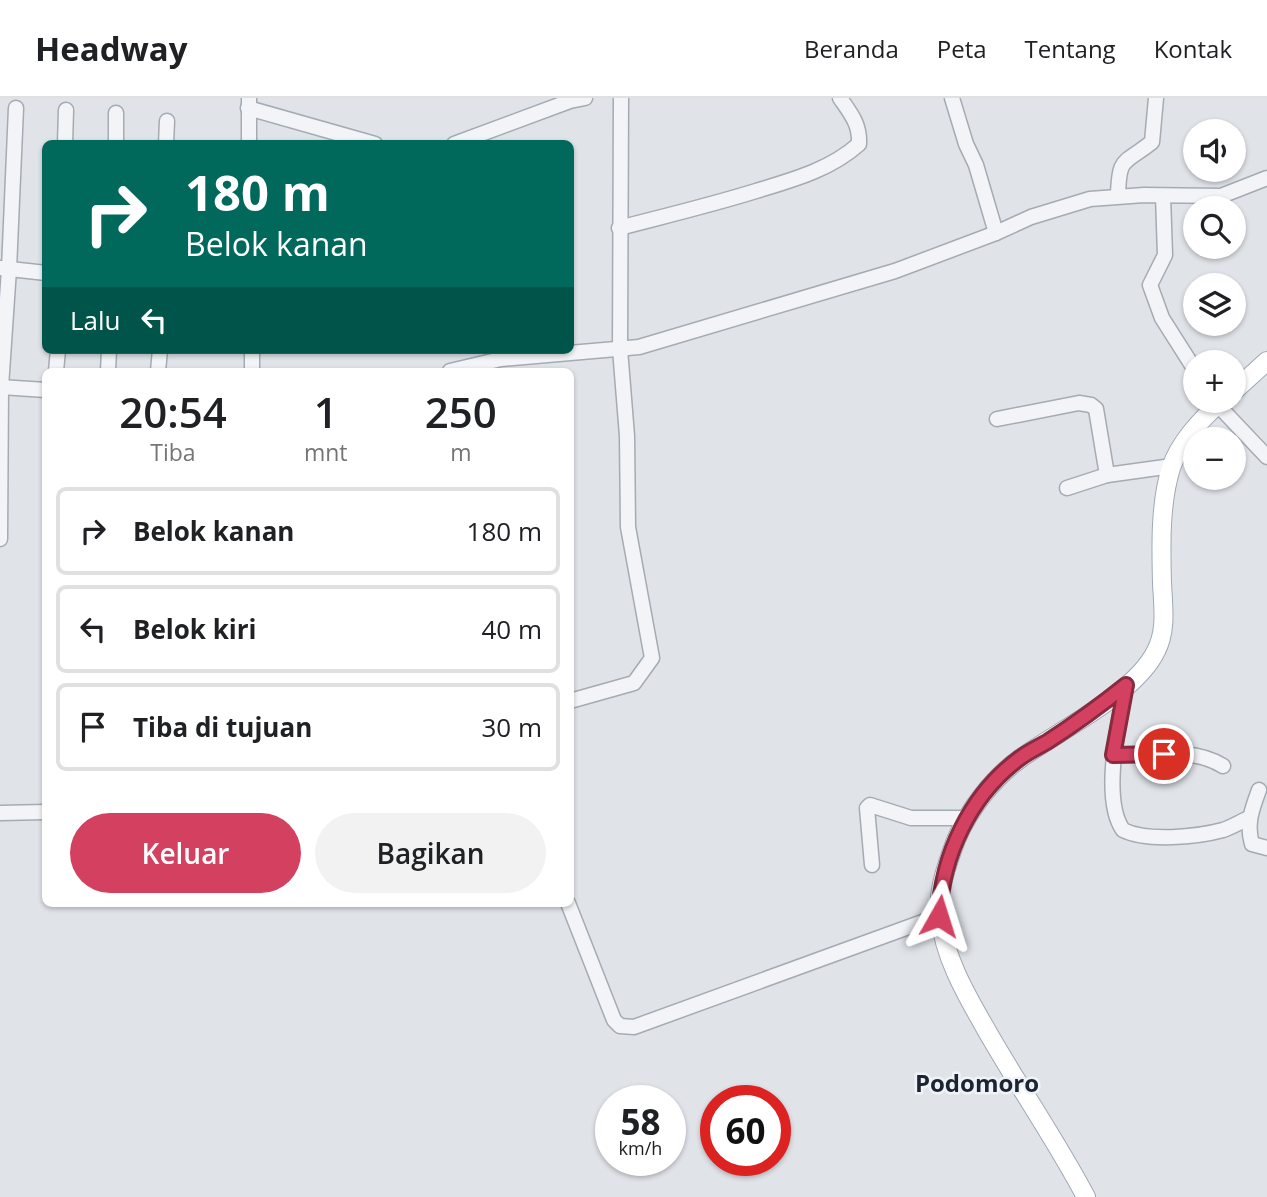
<!DOCTYPE html>
<html lang="id">
<meta charset="utf-8">
<style>
body{margin:0;font-family:"Open Sans",sans-serif;background:#f2f2f2;color:#202124;height:100vh;display:flex;flex-direction:column;font-size:26px;white-space:nowrap}
*{box-sizing:border-box;margin:0}
p{font-size:23px;color:#757577}
.icon{flex:none;width:38px;height:38px;fill:none;stroke:currentColor;stroke-width:2;stroke-linecap:round;stroke-linejoin:round}
.map{position:relative;flex:1;overflow:hidden}
.side{position:absolute;left:42px;top:270px;width:532px;height:539px;display:flex;flex-direction:column;background:#fff;border-radius:10px;box-shadow:0 2px 5px #0004}
.side>*{flex:none}
.top-card{position:absolute;left:42px;top:42px;width:532px;height:214px;border-radius:10px;box-shadow:0 2px 5px #0004;background:#00695c;color:#fff;overflow:hidden}
.controls{position:absolute;left:1183px;top:21px;display:grid;gap:14px}
.controls a{display:grid;place-items:center;width:63px;height:63px;border-radius:50%;background:#fff;box-shadow:0 2px 5px #0004;font-size:35px}
.speed{position:absolute;left:595px;top:987px;display:flex;gap:14px;font-size:35px;font-weight:700;text-align:center}
.speed>*{display:grid;place-content:center;width:91px;height:91px;border-radius:50%;background:#fff;box-shadow:0 2px 5px #0004;line-height:1}
.speed small{font-size:18px;font-weight:400}
.speed .limit{border:10px solid #d22;background:#fff;color:#111}
.pin{position:absolute;display:grid;place-items:center;width:60px;height:60px;color:#fff;margin:-30px;border:4px solid #fff;border-radius:50%;box-shadow:0 2px 7px #0007}
.me{position:absolute;width:77px;margin:-38px;rotate:6deg;stroke-linejoin:round;filter:drop-shadow(0 0 5px #0008)}
.turn{display:flex;align-items:center;gap:24px;height:147px;padding:0 28px;font-size:32px}
.turn .icon{width:91px;height:91px;stroke-width:2.5}
.turn b{display:block;font-size:49px;line-height:60px}
.then{display:flex;align-items:center;height:66px;padding:0 28px;background:#0003;gap:14px;font-size:26px}
.eta{display:flex;justify-content:space-evenly;align-items:center;height:119px;text-align:center}
.eta b{font-size:42px;font-weight:600;line-height:49px}
.cta{display:flex;gap:14px;margin-top:auto;padding:14px 28px}
.cta a{flex:1;height:80px;border-radius:42px;background:#d34060;color:#fff;font-size:28px;font-weight:600;line-height:80px;text-align:center}
.cta a+a{background:#f2f2f2;color:#202124}
ul{padding:0;list-style:none}
li{display:flex;align-items:center;gap:21px;height:88px;margin:0 14px 10px;padding:0 14px;border:4px solid #e0e0e0;border-radius:10px}
li div{flex:1}
li b{display:block;font-size:26px}
li em{font-style:normal}
header{display:flex;align-items:center;gap:42px;box-sizing:border-box;height:98px;padding:0 35px;background:#fff;border-bottom:2px solid #e0e0e0}
header strong{font-size:33px}
nav{display:flex;gap:38px;margin-inline-start:auto;font-size:24px}
.map>svg:first-child{display:block}
.lines{fill:none;stroke-linecap:round;stroke-linejoin:round}
.minor-casing{stroke:#a5abb3;stroke-width:17}
.major-casing{stroke:#9ea9b5;stroke-width:20}
.minor{stroke:#f2f4f7;stroke-width:14}
.major{stroke:#fff;stroke-width:18}
.route-casing{stroke:#892a3e;stroke-width:18}
.route{stroke:#d34060;stroke-width:12}
.labels{text-anchor:middle;stroke-width:5;stroke-linejoin:round;paint-order:stroke}
.quarter-label{font-size:24px;font-weight:bold;fill:#1a2432;stroke:#eff3f7}
</style>
<header>
<strong>Headway</strong>
<nav><a>Beranda</a><a>Peta</a><a>Tentang</a><a>Kontak</a></nav>
</header>
<div class="map">
<svg width="1267" height="1099" viewBox="0 0 1267 1099">
<rect width="100%" height="100%" fill="#e0e4e9"/>
<g class="lines">
<g class="minor-casing">
<g id="minor">
<polyline points="249,0 249,46"/>
<polyline points="952,0 966,46 976,67 996,135"/>
<polyline points="248,10 375,46"/>
<polyline points="65,46 66,12"/>
<polyline points="116,46 116,15"/>
<polyline points="166,46 167,23"/>
<polyline points="454,46 570,3 585,0"/>
<path d="M1118 98C1119 58 1123 67 1152 44L1156 0"/>
<polyline points="1163,98 1165,157 1150,187 1162,220 1195,272"/>
<path d="M619 130C665 118 711 107 756 93 792 82 830 72 859 46 860 26 851 16 840 0"/>
<polyline points="1,170 46,175"/>
<polyline points="56,273 58,252"/>
<polyline points="108,273 109,252"/>
<polyline points="158,273 160,252"/>
<polyline points="252,273 252,252"/>
<polyline points="450,273 501,261 639,249 895,173 996,135 1031,119 1090,101 1144,97 1221,98 1267,80"/>
<polyline points="0,289 46,292"/>
<polyline points="1214,303 1267,359"/>
<polyline points="997,321 1079,305 1091,307 1096,311 1107,377 1172,368"/>
<polyline points="1067,390 1107,377"/>
<polyline points="0,441 1,289 9,171 16,10"/>
<path d="M1126 587C1119 623 1101 701 1123 732 1147 744 1197 739 1223 732 1232 729 1240 724 1249 720"/>
<polyline points="570,603 634,585 652,560 628,429 627,338 620,251 621,0"/>
<path d="M1113 657C1148 658 1191 648 1223 668"/>
<path d="M1259 692C1252 711 1246 726 1252 746L1267 750"/>
<polyline points="0,715 46,714"/>
<polyline points="872,767 867,710 870,707 911,720 966,720"/>
<polyline points="568,805 614,922 620,928 634,929 939,818"/>
</g>
</g>
<g class="major-casing">
<g id="major">
<polyline points="1234,293 1267,263"/>
<path d="M1086 1099C1055 1040 1016 985 983 926 964 893 944 857 940 819 937 793 947 766 956 742 969 711 993 680 1021 660 1060 632 1135 596 1156 553 1167 532 1163 508 1162 485 1161 448 1160 405 1171 370 1179 345 1202 320 1222 303"/>
</g>
</g>
<use href="#minor" class="minor"/>
<use href="#major" class="major"/>
</g>
<g class="lines">
<g class="route-casing">
<path id="route" d="M939 818C942 757 970 697 1020 660 1028 654 1038 649 1047 644 1075 626 1101 607 1126 587L1113 657 1164 656"/>
</g>
<use href="#route" class="route"/>
</g>
<g class="labels">
<g class="quarter-label">
<text x="977" y="994">Podomoro</text>
</g>
</g>
</svg>
<div class="controls">
<a><svg class="icon" aria-label="sound" viewBox="0 0 24 24"><path d="M4 9h4l5-4v14l-5-4H4zM17 9q2 3 0 6"/></svg></a>
<a><svg class="icon" aria-label="search" viewBox="0 0 24 24"><circle cx="10" cy="10" r="6"/><path d="M15 15l6 6"/></svg></a>
<a><svg class="icon" aria-label="layers" viewBox="0 0 24 24"><path d="M12 4l9 5-9 5-9-5zM3 14l9 5 9-5"/></svg></a>
<a>+</a>
<a>−</a>
</div>
<div class="speed"><div>58<small>km/h</small></div><div class="limit">60</div></div>
<div class="pin" style="left:1164px;top:656px;background:#d93025"><svg class="icon" aria-label="arrive" viewBox="0 0 24 24"><path d="M6 21V4h12l-3 4 3 4H6"/></svg></div>
<svg class="me" style="left:939px;top:818px" viewBox="-20 -20 40 40"><path d="M0-17L14 15 0 8-14 15z" fill="#d34060" stroke="#fff" stroke-width="4"/></svg>
<div class="top-card">
<div class="turn"><svg class="icon" aria-label="right" viewBox="0 0 24 24"><path d="M7 20v-9h11M14 6l5 5-5 5"/></svg><div><b>180 m</b>Belok kanan</div></div>
<div class="then">Lalu<svg class="icon" aria-label="left" viewBox="0 0 24 24"><path d="M17 20v-9H6M10 6l-5 5 5 5"/></svg></div>
</div>
<section class="side">
<div class="eta">
<div><b>20:54</b><p>Tiba</p></div>
<div><b>1</b><p>mnt</p></div>
<div><b>250</b><p>m</p></div>
</div>
<ul>
<li><svg class="icon" aria-label="right" viewBox="0 0 24 24"><path d="M7 20v-9h11M14 6l5 5-5 5"/></svg><div><b>Belok kanan</b></div><em>180 m</em></li>
<li><svg class="icon" aria-label="left" viewBox="0 0 24 24"><path d="M17 20v-9H6M10 6l-5 5 5 5"/></svg><div><b>Belok kiri</b></div><em>40 m</em></li>
<li><svg class="icon" aria-label="arrive" viewBox="0 0 24 24"><path d="M6 21V4h12l-3 4 3 4H6"/></svg><div><b>Tiba di tujuan</b></div><em>30 m</em></li>
</ul>
<div class="cta"><a>Keluar</a><a>Bagikan</a></div>
</section>
</div>
